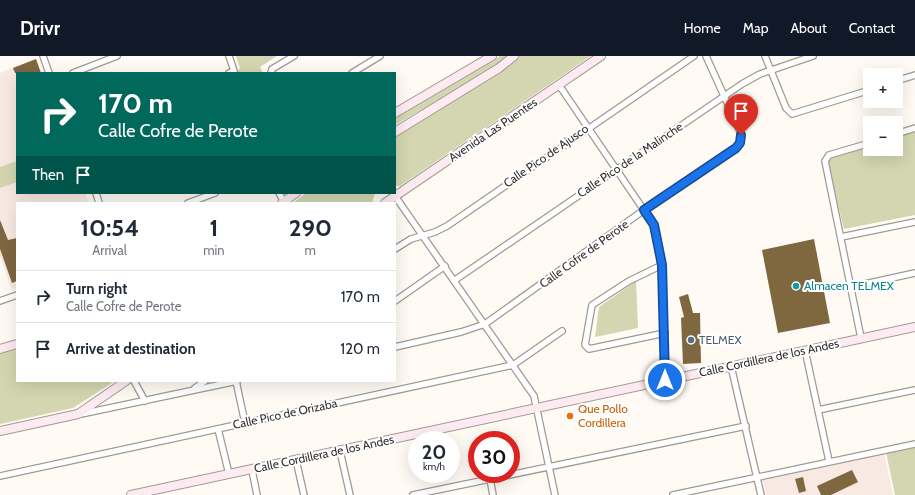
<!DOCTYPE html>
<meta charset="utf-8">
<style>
body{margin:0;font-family:Cabin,sans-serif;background:#f6f6f7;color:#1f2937;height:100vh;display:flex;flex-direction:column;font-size:15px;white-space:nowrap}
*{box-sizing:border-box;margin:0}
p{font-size:13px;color:#747a83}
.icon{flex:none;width:22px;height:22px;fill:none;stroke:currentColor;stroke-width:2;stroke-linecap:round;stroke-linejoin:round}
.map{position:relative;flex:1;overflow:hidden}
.details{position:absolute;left:16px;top:146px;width:380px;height:180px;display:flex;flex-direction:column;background:#fff;border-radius:0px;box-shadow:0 4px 16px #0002}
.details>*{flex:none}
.top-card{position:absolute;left:16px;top:16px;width:380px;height:122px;border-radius:0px;box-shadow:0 4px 16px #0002;background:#00695c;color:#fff;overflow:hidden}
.controls{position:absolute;left:863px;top:12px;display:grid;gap:8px}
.controls a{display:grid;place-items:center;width:40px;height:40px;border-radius:0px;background:#fff;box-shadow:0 4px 16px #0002;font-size:20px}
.speed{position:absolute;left:408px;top:375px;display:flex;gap:8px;font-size:20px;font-weight:700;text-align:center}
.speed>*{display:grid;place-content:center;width:52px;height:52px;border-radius:50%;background:#fff;box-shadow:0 4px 16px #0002;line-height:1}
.speed small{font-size:10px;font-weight:400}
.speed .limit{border:6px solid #d22;background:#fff;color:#111}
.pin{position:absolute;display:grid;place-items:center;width:34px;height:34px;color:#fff;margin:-41px -17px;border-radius:50% 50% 50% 0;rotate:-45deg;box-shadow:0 0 4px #0007}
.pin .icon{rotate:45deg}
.me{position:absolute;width:44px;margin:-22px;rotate:0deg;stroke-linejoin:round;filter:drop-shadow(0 0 3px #0008)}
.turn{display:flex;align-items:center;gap:14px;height:84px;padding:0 16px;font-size:18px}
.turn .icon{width:52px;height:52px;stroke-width:2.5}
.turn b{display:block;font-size:28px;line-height:34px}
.then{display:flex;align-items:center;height:38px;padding:0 16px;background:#0003;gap:8px;font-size:15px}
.eta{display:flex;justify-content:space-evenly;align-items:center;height:68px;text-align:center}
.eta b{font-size:24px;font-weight:700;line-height:28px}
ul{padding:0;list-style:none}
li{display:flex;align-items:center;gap:12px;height:52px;padding:0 16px;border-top:1px solid #e0e1e3}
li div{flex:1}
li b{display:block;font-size:15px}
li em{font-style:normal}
header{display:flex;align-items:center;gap:24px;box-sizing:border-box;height:56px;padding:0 20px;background:#111827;color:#fff}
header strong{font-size:19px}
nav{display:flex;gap:22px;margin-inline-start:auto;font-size:14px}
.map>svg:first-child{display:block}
.education{fill:#f8eae2}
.green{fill:#d3d6b0}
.building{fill:#7f6840}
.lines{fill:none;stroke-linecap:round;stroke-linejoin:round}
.street-casing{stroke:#9f9b94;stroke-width:8}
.secondary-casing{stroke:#9f9b94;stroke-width:10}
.street{stroke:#fff;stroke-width:5.5}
.secondary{stroke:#fdebf1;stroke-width:8}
.route-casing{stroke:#114b97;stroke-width:10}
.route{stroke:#1a73e8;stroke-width:7}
.culture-dot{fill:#0f9aa8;stroke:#fff;stroke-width:1.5}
.service-dot{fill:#5c6f8a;stroke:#fff;stroke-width:1.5}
.food-dot{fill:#e8710a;stroke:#fff;stroke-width:1.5}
.labels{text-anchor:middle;stroke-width:4;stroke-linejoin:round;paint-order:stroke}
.street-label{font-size:12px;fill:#33312e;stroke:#fff}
.culture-label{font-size:12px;fill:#0d838f;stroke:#fff;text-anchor:start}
.service-label{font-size:12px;fill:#4e5e75;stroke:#fff;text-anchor:start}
.food-label{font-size:12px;fill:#c56008;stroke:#fff;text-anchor:start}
</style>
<header>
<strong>Drivr</strong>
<nav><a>Home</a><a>Map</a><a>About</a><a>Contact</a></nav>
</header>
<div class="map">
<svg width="915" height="439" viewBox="0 0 915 439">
<rect width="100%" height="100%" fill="#fffaf3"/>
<g class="education">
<polygon points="36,3 17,17 17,137 85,137 89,147 17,147 17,232 12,234 0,201 0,17"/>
<polygon points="884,396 893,439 766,439 763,424"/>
</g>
<g class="green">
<polygon points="236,0 277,0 260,11 263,17 236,17 240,12"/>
<polygon points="500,0 510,0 496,11 395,69 395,63 397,61"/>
<polygon points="519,0 591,0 400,130 395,130 395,79 508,10"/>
<polygon points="915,74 915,159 844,173 827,104 870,89 870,93 896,93 896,81"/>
<polygon points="17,105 17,126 0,132 0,111"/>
<polygon points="306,137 375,137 372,147 293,147"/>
<polygon points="636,225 638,272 595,281 599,251"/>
<polygon points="17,293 17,325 115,325 73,352 0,368 0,298"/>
<polygon points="915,390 915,439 895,439 886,396"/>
</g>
<g class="building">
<polygon points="36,3 41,17 15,17 13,12"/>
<polygon points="0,164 8,184 17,182 17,225 12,227 0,193"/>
<polygon points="814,183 830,267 778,277 762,194"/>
<polygon points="688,238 693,257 700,257 701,307 683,308 681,262 684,261 679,241"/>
<polygon points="852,414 858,426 831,439 821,439 817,430"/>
<polygon points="803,421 806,435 799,437 795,423"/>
</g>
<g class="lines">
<g class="street-casing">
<g id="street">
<polyline points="43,0 49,17"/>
<polyline points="229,0 234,15 229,17"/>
<polyline points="765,0 786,52 792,58 870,34"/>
<polyline points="73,17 117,0"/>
<polyline points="271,17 272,13 294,0"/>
<polyline points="352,17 380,0"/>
<polyline points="896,25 915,19"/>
<polyline points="559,29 654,169 662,209 665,324"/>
<polyline points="896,78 915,72"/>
<polyline points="96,137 99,147"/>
<polyline points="279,137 284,146"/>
<polyline points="395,140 534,340 555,439"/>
<polyline points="188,147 215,137"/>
<polyline points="841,181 915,166"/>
<polyline points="395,193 411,183 435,176 447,170 694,0"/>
<polyline points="662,209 629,225 592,249 585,289 589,293 665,277"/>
<polyline points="455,224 742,28 760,18 813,0"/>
<polyline points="851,231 915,217"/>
<polyline points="0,245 17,239"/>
<polyline points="395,245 445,210"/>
<polyline points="861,282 825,105 829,99 870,87"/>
<polyline points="395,291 461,276 485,268 644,154 736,92 741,83 740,75 706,0"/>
<polyline points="805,294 829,405"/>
<polyline points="731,310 761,439"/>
<polyline points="134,325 145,345"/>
<polyline points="236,325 245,367"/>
<polyline points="195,332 205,325"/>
<polyline points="818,354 915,334"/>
<polyline points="81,358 237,325"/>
<polyline points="218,373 229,418"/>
<polyline points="340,395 350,439"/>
<polyline points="296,404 304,439"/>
<polyline points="252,414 257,439"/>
<polyline points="0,420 513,309 562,275"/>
<polyline points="490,423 493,439"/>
<polyline points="413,439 746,370"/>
<polyline points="673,439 915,388"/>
</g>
</g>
<g class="secondary-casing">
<g id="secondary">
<polyline points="395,57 492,0"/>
<polyline points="395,76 499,12 514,0"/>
<polyline points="282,147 296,137"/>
<polyline points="385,147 601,0"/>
<polyline points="0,293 17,288"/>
<polyline points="0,375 78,358 126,325"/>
<polyline points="131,439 915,271"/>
</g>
</g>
<use href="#street" class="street"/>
<use href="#secondary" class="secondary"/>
</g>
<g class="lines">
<g class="route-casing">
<polyline id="route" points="665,324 662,209 654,169 644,154 736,92 740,87 741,79"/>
</g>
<use href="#route" class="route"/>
</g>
<circle class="culture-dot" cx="796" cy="230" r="4"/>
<circle class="service-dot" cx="691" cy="284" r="4"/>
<circle class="food-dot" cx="570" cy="360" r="4"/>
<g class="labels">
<g class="street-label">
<text transform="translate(493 74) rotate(-34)" y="4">Avenida Las Puentes</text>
<text transform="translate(546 100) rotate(-35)" y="4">Calle Pico de Ajusco</text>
<text transform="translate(630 104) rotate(-34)" y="4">Calle Pico de la Malinche</text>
<text transform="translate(584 198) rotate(-36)" y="4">Calle Cofre de Perote</text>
<text transform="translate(769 302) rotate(-12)" y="4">Calle Cordillera de los Andes</text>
<text transform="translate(285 358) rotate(-12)" y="4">Calle Pico de Orizaba</text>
<text transform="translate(324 398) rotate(-12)" y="4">Calle Cordillera de los Andes</text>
</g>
<g class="culture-label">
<text x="804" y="234">Almacen TELMEX</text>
</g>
<g class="service-label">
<text x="699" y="288">TELMEX</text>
</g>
<g class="food-label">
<text x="578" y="357">Que Pollo<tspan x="578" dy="14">Cordillera</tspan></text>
</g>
</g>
</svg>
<div class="controls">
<a>+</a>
<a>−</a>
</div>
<div class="speed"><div>20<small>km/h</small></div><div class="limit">30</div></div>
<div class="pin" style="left:741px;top:79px;background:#d93025"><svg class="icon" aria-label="arrive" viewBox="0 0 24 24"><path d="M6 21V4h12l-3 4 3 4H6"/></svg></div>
<svg class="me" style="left:665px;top:324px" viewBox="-20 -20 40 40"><circle r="17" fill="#1a73e8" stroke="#fff" stroke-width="3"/><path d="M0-11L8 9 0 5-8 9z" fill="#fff"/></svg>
<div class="top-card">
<div class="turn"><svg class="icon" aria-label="right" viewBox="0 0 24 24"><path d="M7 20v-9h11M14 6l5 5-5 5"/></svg><div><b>170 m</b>Calle Cofre de Perote</div></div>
<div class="then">Then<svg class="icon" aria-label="arrive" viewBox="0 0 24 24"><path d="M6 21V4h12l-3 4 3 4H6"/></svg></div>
</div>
<section class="details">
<div class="eta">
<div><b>10:54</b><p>Arrival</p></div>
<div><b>1</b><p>min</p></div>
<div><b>290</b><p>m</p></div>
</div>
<ul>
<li><svg class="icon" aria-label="right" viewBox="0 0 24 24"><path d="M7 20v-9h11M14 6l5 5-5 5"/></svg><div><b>Turn right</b><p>Calle Cofre de Perote</p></div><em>170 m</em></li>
<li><svg class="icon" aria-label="arrive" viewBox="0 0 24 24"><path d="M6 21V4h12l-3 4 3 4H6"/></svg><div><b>Arrive at destination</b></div><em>120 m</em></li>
</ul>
</section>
</div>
